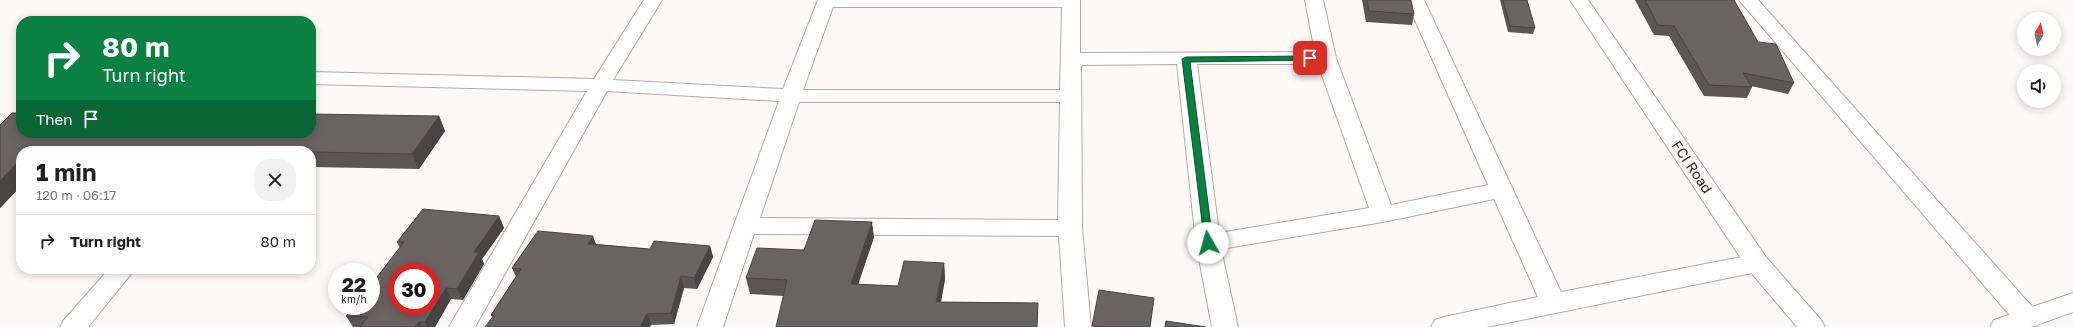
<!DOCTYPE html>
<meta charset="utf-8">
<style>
body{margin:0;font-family:"Golos Text",sans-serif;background:#f2f2f2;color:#222;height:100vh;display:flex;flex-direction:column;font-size:15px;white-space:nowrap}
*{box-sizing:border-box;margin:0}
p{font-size:13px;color:#767676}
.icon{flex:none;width:22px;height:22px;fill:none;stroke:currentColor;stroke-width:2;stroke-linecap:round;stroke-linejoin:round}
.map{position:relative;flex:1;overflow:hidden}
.sheet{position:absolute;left:16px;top:146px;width:300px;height:128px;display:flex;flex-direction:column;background:#fff;border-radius:16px;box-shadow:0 2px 10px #0003}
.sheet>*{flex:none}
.banner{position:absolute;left:16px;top:16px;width:300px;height:122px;border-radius:16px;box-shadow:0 2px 10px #0003;background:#0b8043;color:#fff;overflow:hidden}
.needle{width:26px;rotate:9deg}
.fabs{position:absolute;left:2017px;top:12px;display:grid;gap:8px}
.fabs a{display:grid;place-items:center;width:44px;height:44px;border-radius:50%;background:#fff;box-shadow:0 2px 10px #0003;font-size:20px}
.speed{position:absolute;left:328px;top:263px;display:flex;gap:8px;font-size:20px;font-weight:700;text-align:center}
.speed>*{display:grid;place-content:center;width:52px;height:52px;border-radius:50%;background:#fff;box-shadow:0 2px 10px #0003;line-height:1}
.speed small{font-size:10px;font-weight:400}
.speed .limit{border:6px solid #d22;background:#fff;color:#111}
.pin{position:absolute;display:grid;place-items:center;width:34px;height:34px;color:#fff;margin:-17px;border-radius:8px;box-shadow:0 2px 6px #0006}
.me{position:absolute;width:44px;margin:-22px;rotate:353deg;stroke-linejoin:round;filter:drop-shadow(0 0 3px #0008)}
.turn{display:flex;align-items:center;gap:14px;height:84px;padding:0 20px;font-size:18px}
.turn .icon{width:52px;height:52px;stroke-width:2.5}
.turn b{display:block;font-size:28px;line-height:34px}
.then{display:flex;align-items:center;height:38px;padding:0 20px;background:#0003;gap:8px;font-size:15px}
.round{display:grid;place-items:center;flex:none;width:42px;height:42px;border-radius:16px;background:#f2f2f2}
.overview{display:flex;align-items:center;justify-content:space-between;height:68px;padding:0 20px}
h1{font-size:24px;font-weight:700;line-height:30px}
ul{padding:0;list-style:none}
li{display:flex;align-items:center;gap:12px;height:52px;padding:0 20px;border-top:1px solid #e0e0e0}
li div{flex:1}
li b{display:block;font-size:15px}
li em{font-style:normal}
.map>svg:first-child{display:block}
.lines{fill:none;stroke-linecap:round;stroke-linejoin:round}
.minor-casing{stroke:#b3aaa8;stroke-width:2}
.tertiary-casing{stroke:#b3aaa8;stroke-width:2}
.minor{fill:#fff;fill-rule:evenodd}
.tertiary{fill:#fff;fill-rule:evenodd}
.wall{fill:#5b5553}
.shaded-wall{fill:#4a4544}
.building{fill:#6a6361;stroke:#4a4544;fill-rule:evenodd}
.route{fill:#0b8043;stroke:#07532c}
.labels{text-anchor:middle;stroke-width:4;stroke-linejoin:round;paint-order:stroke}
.street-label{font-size:14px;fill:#282524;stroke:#fef9f7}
</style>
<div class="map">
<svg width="2073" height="327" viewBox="0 0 2073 327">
<rect width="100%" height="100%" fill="#fef9f7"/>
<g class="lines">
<g class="minor-casing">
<g id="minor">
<path d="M644 0H662L613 80 783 89 818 0H1080V53L1315 52 1305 0H1323L1336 58 1391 205 1488 185 1406 0H1424L1561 292 1757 254 1766 257 1769 263 1766 269 1757 272 1487 327H1431L1435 320 1444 317 1538 297 1494 199 1383 222 1221 249 1238 327H1212L1196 243 1177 64 1081 65 1082 228 1091 327H1065L1059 236 754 234 723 327H697L779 101 607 91 475 327H449L587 91 311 84V72L594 79ZM833 7H1062L1060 90H803ZM1197 64H1318L1369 208 1219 233ZM799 102H1060L1058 220 760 218Z"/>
<polygon points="1739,0 1758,0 2037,312 2041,319 2037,326 2019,326"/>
<polygon points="109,269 135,269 88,327 60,327 64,320"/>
</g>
</g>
<g class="tertiary-casing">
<g id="tertiary">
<polygon points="1570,0 1588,0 1766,257 1821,320 1825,327 1797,327 1748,269"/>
<polygon points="2073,293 2073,312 2031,327 1990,327 1994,320"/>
</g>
</g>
<use href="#minor" class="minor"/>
<use href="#tertiary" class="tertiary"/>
</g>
<g class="wall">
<polygon points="1362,0 1411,0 1414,14 1412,25 1366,22"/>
<polygon points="1500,0 1527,0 1535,28 1533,34 1508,32"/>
<polygon points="1635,0 1734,0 1758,42 1794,83 1788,94 1751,86 1752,87 1747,98 1704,96 1669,36 1654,35"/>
<polygon points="439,116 445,131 419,169 311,167 311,151 21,151 21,186 0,208 0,125 21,133"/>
<polygon points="499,216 504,228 482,259 484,264 463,300 451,299 435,327 353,327 346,316 400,248 397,242"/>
<polygon points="874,237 858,284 898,286 944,263 945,279 941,302 1038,303 1038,319 783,296 750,294 746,278"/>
<polygon points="596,244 650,249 710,246 713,257 697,289 684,288 674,324 651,325 492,317 491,315 516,277 512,268"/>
</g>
<g class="shaded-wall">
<polygon points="439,116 445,131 419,169 412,154"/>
<polygon points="21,159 21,186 0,208 0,181"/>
<polygon points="499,216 504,228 482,259 484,264 463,300 457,289 474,252"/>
<polygon points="872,222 874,237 853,300 851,284"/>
<polygon points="593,236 597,247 588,244"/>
<polygon points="710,246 713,257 697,289 694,278"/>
<polygon points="944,263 945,279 938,318 936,302"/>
<polygon points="681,276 684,288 674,324 671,313"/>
<polygon points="446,288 451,299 435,327 427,327 425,322"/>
<polygon points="647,314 651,325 650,327 640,327"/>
<polygon points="419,322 422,327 415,327"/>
</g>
<g class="building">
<polygon points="1367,0 1411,0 1414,14 1369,11"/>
<polygon points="1503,0 1527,0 1535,28 1510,26"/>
<polygon points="1645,0 1734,0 1758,42 1776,44 1794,83 1743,73 1752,87 1709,85 1674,26 1658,25"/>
<polygon points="12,113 21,113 21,133 311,133 311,114 439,116 412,154 311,152 311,151 217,151 31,148 28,151 21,151 21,159 0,181 0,125"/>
<path d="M423 209 499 216 474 252H479L457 289 446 288 425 322H419L415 327H360L368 317 346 316 355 306H371V285L404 242H397ZM397 272H431V306H397Z"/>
<polygon points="815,220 872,222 851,284 898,286 904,261 944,263 936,302 1038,303 1037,327 776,327 787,280 746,278 757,248 804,250"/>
<polygon points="538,231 593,236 588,244 650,249 654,241 710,246 694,278 681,276 671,313 647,314 640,327 485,327 494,315 491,315 521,269 512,268"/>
<polygon points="1099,290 1154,298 1150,327 1098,327 1092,326"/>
<polygon points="1166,321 1206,327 1165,327"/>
</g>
<polygon class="route" points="1310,56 1315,58 1313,60 1190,62 1213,243 1208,247 1205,246 1182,59 1186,57"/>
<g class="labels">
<g class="street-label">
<text transform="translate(1692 167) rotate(56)" y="5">FCI Road</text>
</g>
</g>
</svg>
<div class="fabs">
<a><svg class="needle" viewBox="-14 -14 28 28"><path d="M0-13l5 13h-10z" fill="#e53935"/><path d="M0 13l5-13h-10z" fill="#767676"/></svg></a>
<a><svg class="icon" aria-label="sound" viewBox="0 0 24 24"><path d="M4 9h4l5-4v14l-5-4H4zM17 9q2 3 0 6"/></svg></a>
</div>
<div class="speed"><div>22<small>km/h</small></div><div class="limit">30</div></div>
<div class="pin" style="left:1310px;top:58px;background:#d93025"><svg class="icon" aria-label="arrive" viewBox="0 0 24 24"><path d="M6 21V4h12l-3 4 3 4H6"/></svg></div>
<svg class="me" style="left:1208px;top:243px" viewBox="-20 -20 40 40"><circle r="19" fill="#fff"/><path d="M0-13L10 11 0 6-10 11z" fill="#0b8043"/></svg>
<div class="banner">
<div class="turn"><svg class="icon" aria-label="right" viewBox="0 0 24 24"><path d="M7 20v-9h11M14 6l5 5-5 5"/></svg><div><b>80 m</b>Turn right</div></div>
<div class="then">Then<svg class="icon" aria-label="arrive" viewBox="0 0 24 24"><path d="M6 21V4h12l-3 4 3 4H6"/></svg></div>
</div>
<section class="sheet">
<div class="overview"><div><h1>1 min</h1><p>120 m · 06:17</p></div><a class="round"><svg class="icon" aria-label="close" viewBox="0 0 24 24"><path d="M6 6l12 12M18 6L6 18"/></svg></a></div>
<ul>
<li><svg class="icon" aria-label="right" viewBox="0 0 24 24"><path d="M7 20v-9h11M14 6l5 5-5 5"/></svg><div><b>Turn right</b></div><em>80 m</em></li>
</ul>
</section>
</div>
